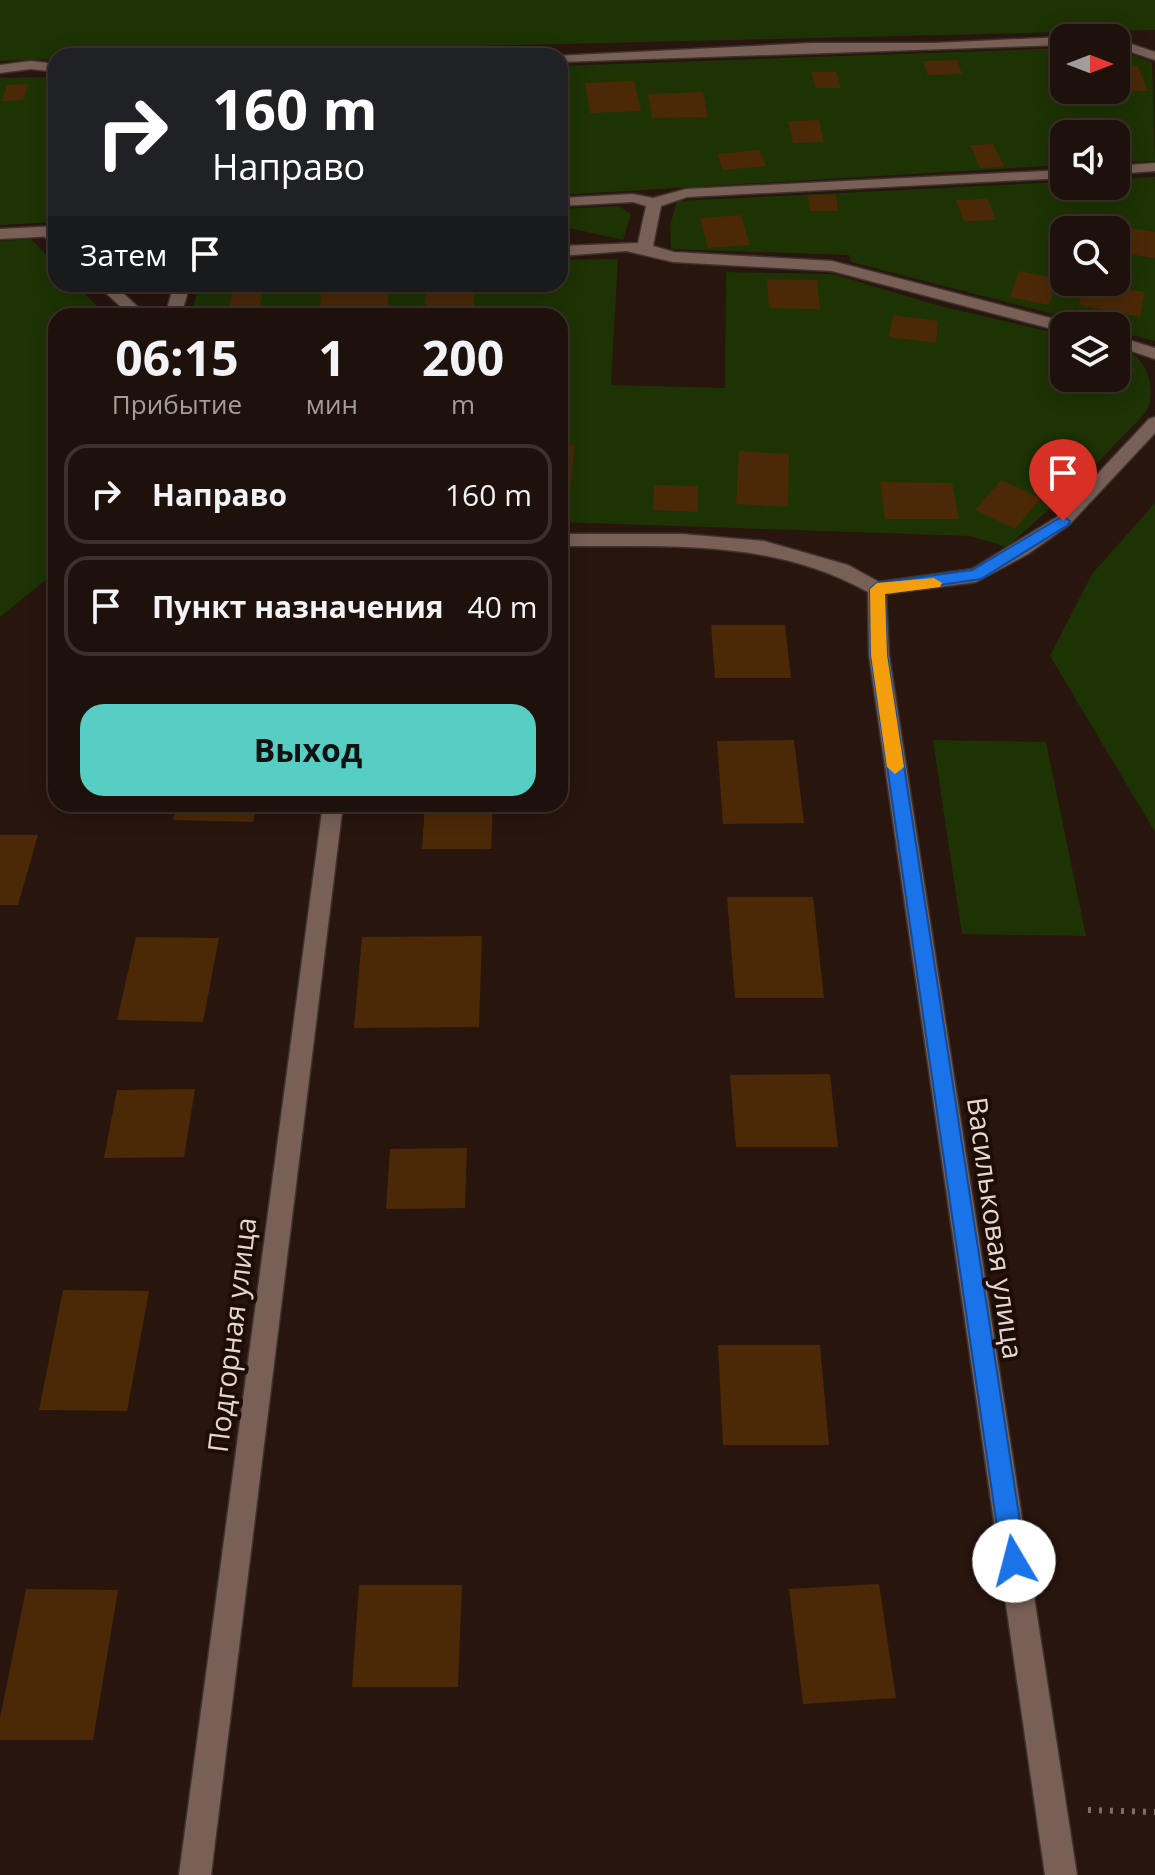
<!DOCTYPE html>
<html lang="ru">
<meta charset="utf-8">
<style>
body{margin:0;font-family:"Open Sans",sans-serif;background:#261913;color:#f1f3f6;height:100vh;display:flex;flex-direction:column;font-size:30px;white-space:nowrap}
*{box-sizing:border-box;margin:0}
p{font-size:26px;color:#a19d9c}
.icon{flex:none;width:44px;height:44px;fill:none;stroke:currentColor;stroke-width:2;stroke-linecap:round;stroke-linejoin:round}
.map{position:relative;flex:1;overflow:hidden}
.side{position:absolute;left:48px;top:308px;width:520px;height:504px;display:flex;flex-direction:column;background:#1e100a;border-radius:24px;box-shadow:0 4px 20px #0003,0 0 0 2px #3c302b}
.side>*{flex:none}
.hud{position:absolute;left:48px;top:48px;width:520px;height:244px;border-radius:24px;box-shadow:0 4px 20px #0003,0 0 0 2px #3c302b;background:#202124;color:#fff;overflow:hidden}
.needle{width:52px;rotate:90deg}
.tools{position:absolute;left:1050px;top:24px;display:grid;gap:16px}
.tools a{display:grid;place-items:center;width:80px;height:80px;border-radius:16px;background:#1e100a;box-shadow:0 4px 20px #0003,0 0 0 2px #3c302b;font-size:40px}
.pin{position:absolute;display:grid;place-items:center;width:68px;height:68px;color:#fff;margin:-82px -34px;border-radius:50% 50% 50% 0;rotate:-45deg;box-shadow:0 0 8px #0007}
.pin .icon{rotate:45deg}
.me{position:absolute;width:88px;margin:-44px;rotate:352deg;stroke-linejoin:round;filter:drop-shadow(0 0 6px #0008)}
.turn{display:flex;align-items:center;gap:28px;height:168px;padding:0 32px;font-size:36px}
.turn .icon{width:104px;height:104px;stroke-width:2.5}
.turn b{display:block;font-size:56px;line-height:68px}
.then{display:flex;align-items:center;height:76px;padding:0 32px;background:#0003;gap:16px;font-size:30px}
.eta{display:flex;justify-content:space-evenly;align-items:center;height:136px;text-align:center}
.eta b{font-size:48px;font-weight:700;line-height:56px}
.button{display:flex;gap:16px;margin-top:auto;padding:16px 32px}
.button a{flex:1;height:92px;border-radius:24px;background:#56cec3;color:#111;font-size:32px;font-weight:700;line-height:92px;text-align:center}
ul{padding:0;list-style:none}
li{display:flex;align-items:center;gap:24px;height:100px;margin:0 16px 12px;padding:0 16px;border:4px solid #3c302b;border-radius:24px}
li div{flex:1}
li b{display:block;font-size:30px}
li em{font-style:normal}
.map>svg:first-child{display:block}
.green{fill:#1d3304;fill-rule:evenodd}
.building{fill:#4b2907}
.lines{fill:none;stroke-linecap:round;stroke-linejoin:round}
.service-casing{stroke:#3f312e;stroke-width:3}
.minor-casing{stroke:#3f312e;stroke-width:3}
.path{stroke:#806f69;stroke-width:6;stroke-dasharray:3 8;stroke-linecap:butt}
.service{fill:#786057;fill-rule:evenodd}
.minor{fill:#786057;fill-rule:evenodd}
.route{fill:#1a73e8;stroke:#114b97;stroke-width:2}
.slow{fill:#f59e0b}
.labels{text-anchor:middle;stroke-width:8;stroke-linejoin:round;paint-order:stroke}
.street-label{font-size:28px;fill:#e5d7d2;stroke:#1e0c06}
</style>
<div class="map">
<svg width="1155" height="1875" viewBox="0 0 1155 1875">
<rect width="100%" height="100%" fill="#28150e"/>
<g class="green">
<polygon points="0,0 1155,0 1155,30 56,56 56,59 0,61"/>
<polygon points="1064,48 1064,90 1116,90 1116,49 1152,62 1155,161 1116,162 1116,134 1064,134 1064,165 560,195 560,66"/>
<polygon points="56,77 56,222 0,225 0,78"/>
<path d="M1155 177V341L1116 331V326H1099L851 262 849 255 671 249 670 225 677 201 1064 182V186H1116V179ZM1064 230H1116V282H1064Z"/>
<polygon points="619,206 631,214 623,240 560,226 560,209"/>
<polygon points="31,239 56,265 56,284 75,284 107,316 56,316 56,566 53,574 0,617 0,241"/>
<path d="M618 259 611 385 725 388 726 272 833 274 940 306 1064 335V378H1116V347C1144 353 1155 379 1149 406 1143 418 1130 429 1120 439 1085 478 1046 512 1007 547L970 536 560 522V316H191L199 284H560V260Z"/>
<polygon points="1155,503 1155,832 1050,656 1092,574"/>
<polygon points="933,740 1046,742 1086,936 962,934"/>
</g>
<g class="building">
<polygon points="957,60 962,74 928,75 923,61"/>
<polygon points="1116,65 1138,66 1148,91 1116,91"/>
<polygon points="811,72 836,72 841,88 816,88"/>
<polygon points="634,81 641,111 590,113 585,83"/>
<polygon points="28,84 23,100 2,101 7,85"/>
<polygon points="703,92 708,117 652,118 648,94"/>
<polygon points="819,120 824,142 793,143 788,121"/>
<polygon points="993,144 1004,167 980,168 970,145"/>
<polygon points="759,150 766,166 723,170 717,154"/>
<polygon points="808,195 836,195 838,211 810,211"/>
<polygon points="988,199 996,220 964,221 956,200"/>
<polygon points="741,215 750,245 708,248 700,218"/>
<polygon points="1124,227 1155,232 1155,258 1121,253"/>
<polygon points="1019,271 1057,278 1049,305 1010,297"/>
<polygon points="767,279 817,280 820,309 769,308"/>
<polygon points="1084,282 1145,292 1140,317 1079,305"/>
<polygon points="388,284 388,313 320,316 321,285"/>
<polygon points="426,284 474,284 474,308 425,309"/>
<polygon points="234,287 264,287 258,314 228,314"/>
<polygon points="893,315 938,321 936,343 889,337"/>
<polygon points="1116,359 1135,368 1113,389 1089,378 1116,378"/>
<polygon points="560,444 575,445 568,509 560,509"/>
<polygon points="739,451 789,454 788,507 736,504"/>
<polygon points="1001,480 1041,498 1015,529 975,510"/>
<polygon points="880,482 952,483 959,519 885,519"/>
<polygon points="654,485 698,486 698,512 653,510"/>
<polygon points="711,625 785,625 791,678 715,678"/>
<polygon points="794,740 804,823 723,824 717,741"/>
<polygon points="177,804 257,804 253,822 173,820"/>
<polygon points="425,804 493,804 491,849 422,849"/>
<polygon points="0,835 38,835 18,905 0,905"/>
<polygon points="727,897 813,897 824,998 735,998"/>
<polygon points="482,936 479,1027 354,1028 362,937"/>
<polygon points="136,937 219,938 203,1022 117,1020"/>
<polygon points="830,1074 838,1147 736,1147 730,1075"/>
<polygon points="195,1089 184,1157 104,1158 117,1090"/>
<polygon points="467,1148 465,1208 386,1209 390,1149"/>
<polygon points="63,1290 149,1291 127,1411 39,1410"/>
<polygon points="718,1345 820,1345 829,1445 723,1445"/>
<polygon points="879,1584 896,1698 803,1704 789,1589"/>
<polygon points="359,1585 462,1585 458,1687 352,1687"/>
<polygon points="26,1589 118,1590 93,1740 0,1740 0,1718"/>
</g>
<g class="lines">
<g class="service-casing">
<g id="service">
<polygon points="1064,37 1068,38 1064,38 1064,45 560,62 560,56 555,56 811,43 934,43"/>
<polygon points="1116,39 1155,52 1155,60 1116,47"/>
<polygon points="31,61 56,64 56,72 31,69 0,73 0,65"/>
<polygon points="1155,163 1155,171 1116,174 1116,166"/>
<polygon points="1064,170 1064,178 687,197 661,206 653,246 674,252 832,261 1070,323 1071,326 1064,326 1064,332 832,271 673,262 626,251 560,256 560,246 638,243 646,206 633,202 560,206 560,198 633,194 653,198 686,189"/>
<polygon points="56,226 56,236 0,239 0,229"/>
<polygon points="174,284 190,284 181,316 165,316"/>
<polygon points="1116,336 1155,348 1155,359 1116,346"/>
</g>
</g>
<g class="minor-casing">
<g id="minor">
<polygon points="41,228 51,228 56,232 56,246 41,234"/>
<polygon points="96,284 113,284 148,316 131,316"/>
<path d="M1155 417V433L1069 525 1028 554 976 582 886 594 889 655 1077 1875H1045L869 655 868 592C770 538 668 547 560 546V534H682L764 541 848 565 879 582 972 569 1057 517 1149 419Z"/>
<polygon points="323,804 343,804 211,1875 179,1875"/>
</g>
</g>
<polyline class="path" points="1088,1810 1155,1812"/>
<use href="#service" class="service"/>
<use href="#minor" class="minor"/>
</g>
<polygon class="route" points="1063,516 1070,521 1068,525 981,579 885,593 887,655 1026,1561 1022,1570 1014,1573 1006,1570 1002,1561 871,655 870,589 877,583 972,570"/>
<polygon class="slow" points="934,578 942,583 940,587 885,594 887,655 904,767 895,774 887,767 871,655 870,589 877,583"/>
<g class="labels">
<g class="street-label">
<text transform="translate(995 1228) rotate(82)" y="10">Васильковая улица</text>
<text transform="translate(232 1335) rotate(-83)" y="10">Подгорная улица</text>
</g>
</g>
</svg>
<div class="tools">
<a><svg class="needle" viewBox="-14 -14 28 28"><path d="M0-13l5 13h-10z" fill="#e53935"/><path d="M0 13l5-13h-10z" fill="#a19d9c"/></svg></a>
<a><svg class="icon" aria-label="sound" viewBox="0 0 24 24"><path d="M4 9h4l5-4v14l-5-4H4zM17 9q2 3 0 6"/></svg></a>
<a><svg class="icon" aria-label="search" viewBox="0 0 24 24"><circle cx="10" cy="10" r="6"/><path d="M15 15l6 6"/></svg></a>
<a><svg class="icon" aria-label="layers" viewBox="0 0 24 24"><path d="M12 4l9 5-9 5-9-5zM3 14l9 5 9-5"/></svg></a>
</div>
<div class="pin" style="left:1063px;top:521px;background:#d93025"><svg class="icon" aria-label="arrive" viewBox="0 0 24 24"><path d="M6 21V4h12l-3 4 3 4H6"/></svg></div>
<svg class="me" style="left:1014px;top:1561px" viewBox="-20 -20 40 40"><circle r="19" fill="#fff"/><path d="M0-13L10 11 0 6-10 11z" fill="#1a73e8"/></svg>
<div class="hud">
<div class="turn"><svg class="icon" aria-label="right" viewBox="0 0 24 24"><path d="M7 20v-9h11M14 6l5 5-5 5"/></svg><div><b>160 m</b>Направо</div></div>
<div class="then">Затем<svg class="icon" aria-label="arrive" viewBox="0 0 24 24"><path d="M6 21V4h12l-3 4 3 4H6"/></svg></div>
</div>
<section class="side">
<div class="eta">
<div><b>06:15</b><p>Прибытие</p></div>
<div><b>1</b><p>мин</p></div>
<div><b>200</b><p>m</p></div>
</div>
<ul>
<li><svg class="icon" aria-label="right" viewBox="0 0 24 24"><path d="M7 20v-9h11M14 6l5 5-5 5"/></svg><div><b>Направо</b></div><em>160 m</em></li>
<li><svg class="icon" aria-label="arrive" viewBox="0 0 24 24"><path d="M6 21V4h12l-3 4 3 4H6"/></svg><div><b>Пункт назначения</b></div><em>40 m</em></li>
</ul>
<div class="button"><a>Выход</a></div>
</section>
</div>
